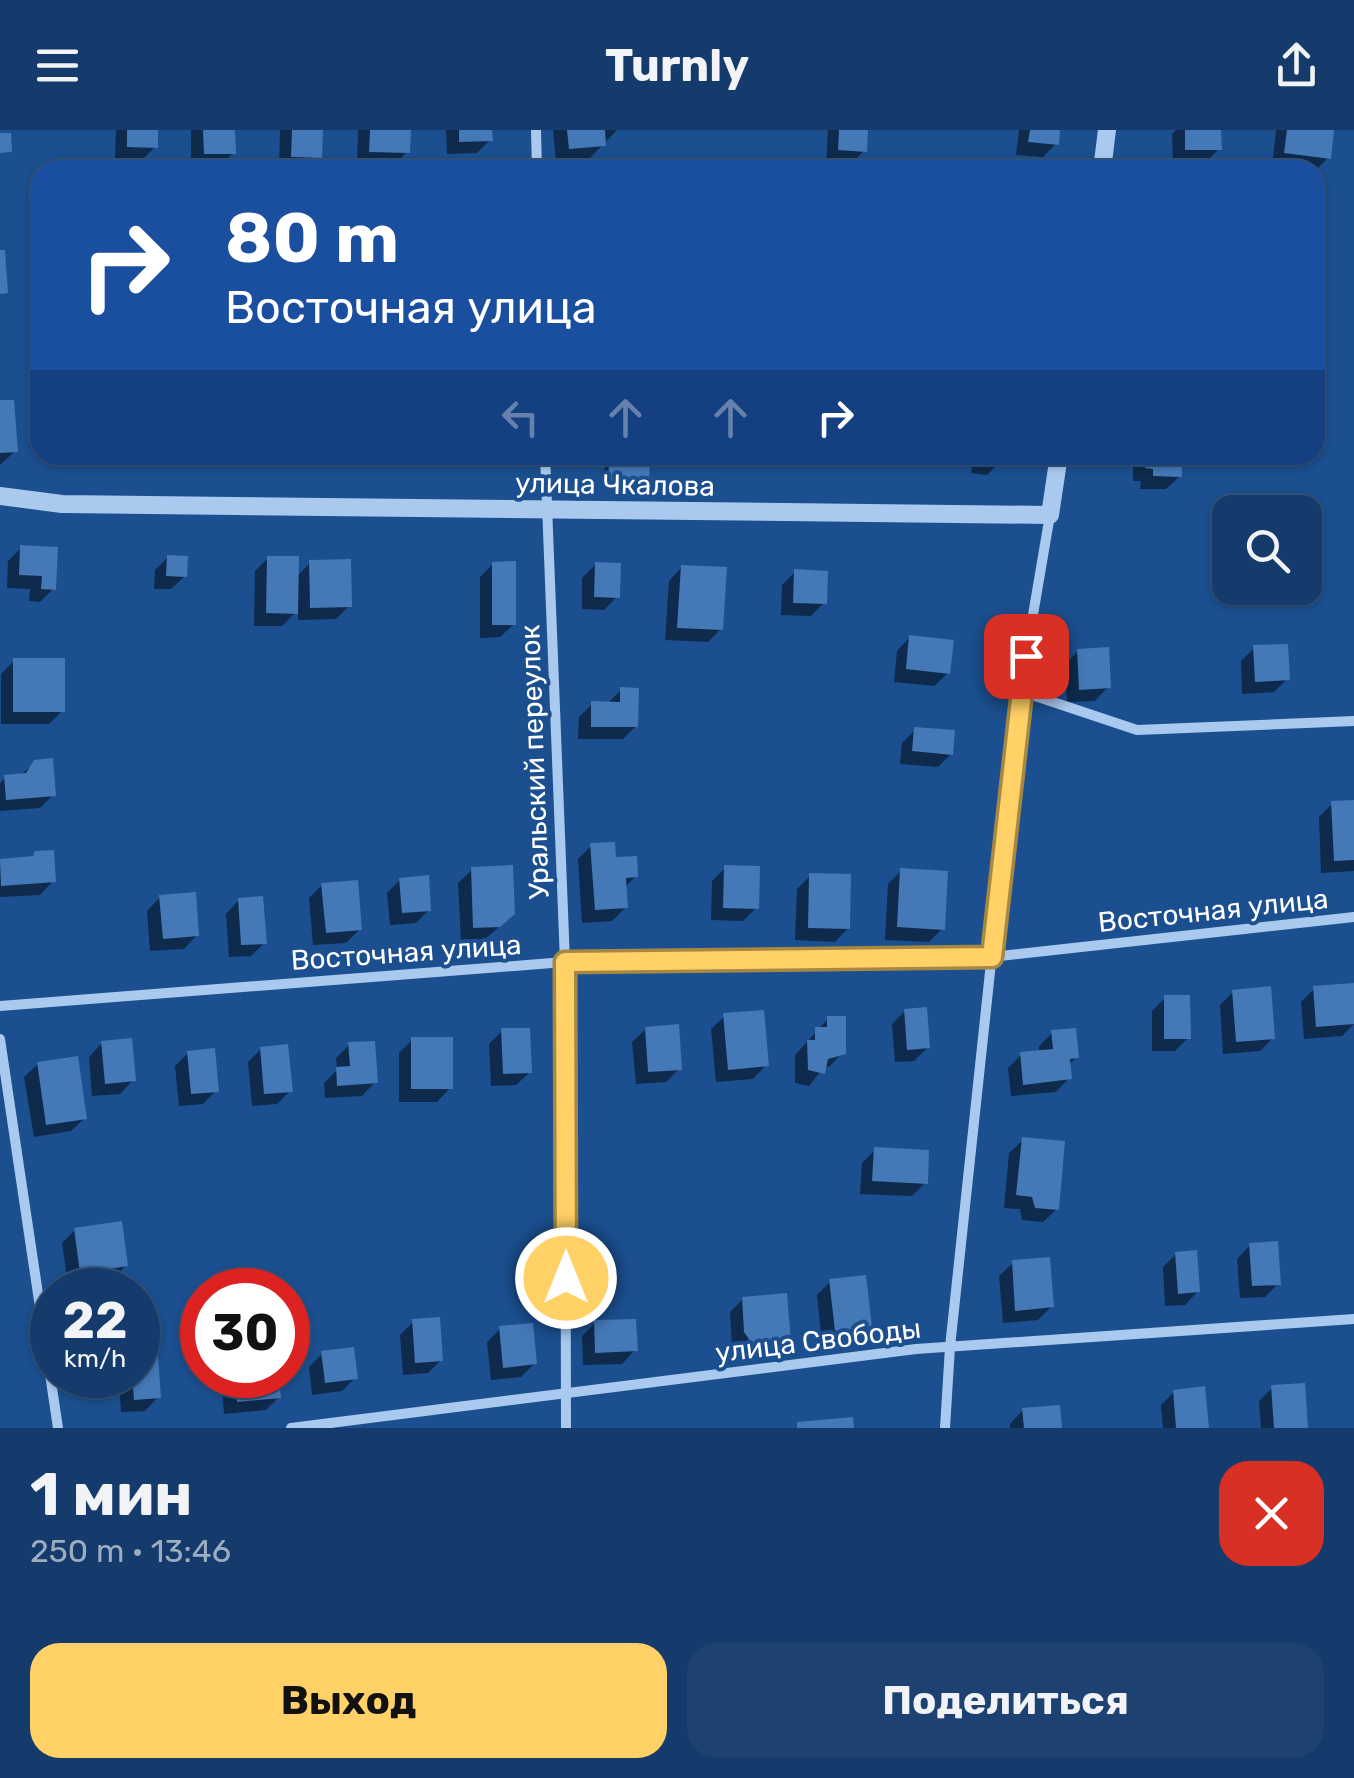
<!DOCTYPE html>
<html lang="ru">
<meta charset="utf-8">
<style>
body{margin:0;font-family:Rubik,sans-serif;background:#1d4271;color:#f1f3f6;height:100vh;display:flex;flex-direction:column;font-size:38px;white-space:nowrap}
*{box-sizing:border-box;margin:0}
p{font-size:32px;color:#9dadc1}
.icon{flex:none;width:55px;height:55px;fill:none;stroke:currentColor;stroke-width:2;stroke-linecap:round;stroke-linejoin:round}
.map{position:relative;height:1298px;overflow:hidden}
.panel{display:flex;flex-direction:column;background:#143b6b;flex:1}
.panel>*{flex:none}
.top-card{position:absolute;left:30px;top:30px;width:1295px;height:305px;border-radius:30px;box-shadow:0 2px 8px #0004,0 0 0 2px #33557e;background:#1a4fa0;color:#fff;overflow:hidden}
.tools{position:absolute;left:1212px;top:365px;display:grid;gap:20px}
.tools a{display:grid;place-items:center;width:110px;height:110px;border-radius:20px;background:#143b6b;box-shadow:0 2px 8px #0004,0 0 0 2px #33557e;font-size:50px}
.speed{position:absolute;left:30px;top:1138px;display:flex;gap:20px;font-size:50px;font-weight:700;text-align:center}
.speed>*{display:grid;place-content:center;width:130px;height:130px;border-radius:50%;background:#143b6b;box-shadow:0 2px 8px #0004,0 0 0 2px #33557e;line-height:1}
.speed small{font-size:25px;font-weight:400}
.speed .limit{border:15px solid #d22;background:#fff;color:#111}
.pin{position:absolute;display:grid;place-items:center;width:85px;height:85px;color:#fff;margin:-42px;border-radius:20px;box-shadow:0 5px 15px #0006}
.me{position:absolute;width:110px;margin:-55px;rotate:0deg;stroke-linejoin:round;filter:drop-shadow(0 0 8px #0008)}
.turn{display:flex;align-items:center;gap:35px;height:210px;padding:0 30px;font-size:45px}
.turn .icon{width:130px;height:130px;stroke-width:2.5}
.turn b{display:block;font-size:70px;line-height:85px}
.lanes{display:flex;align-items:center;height:95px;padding:0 30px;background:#0003;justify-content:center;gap:50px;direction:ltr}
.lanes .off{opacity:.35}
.round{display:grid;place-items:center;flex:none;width:105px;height:105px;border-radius:30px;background:#1d4271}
.headline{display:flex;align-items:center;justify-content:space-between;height:170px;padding:0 30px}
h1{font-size:60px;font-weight:700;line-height:75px}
.action{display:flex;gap:20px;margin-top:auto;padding:20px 30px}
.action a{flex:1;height:115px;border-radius:30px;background:#ffd166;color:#111;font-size:40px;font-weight:700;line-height:115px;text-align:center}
.action a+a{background:#1d4271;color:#f1f3f6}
header{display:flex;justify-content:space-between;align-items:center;height:130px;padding:0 30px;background:#143b6b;font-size:45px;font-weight:700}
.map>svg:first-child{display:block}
.shadow{fill:#0007}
.building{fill:#4478b7}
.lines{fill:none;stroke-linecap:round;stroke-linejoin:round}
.minor{stroke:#a9c9ee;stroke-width:10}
.tertiary{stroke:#a9c9ee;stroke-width:18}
.route-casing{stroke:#a68842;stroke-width:25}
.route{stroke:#ffd166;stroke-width:18}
.labels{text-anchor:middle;stroke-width:8;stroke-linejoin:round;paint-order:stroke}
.street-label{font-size:28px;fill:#fff;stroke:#1b4f8f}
</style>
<header><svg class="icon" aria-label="menu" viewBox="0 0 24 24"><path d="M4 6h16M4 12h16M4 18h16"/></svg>Turnly<svg class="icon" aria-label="share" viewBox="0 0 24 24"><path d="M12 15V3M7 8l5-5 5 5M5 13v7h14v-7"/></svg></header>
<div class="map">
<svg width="1354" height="1298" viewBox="0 0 1354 1298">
<rect width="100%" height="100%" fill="#1b4f8f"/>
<g class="shadow">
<polygon points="116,0 156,0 155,17 142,30 115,29"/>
<polygon points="191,0 233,0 233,23 220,36 191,37"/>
<polygon points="280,0 320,0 320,27 307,40 279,40"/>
<polygon points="358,0 408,0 407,22 394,35 357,34"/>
<polygon points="446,0 490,0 490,10 477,23 447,24"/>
<polygon points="553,0 617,0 590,28 556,31"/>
<polygon points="828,0 866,0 864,21 851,34 826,33"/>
<polygon points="1019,0 1058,0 1056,14 1043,27 1016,25"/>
<polygon points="1176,0 1219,0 1219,19 1206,32 1173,32 1172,4"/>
<polygon points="1276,0 1332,0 1328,28 1315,41 1272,36"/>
<polygon points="0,273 15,321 0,335"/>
<polygon points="97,325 132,325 126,331 97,332"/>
<polygon points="195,325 224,325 216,333 196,333"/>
<polygon points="280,325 312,325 306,331 280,332"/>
<polygon points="333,325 378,325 369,334 333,336"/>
<polygon points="462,325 503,325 494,334 462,334"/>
<polygon points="773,325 813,325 807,331"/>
<polygon points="855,325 886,325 874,337 854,335"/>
<polygon points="974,325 1001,325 1000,332 987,345 971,343"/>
<polygon points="1126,325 1180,325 1180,346 1166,359 1140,359 1141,351 1133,351 1133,325"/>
<polygon points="610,333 647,349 641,355 604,356 604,339"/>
<polygon points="21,418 53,459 40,472 29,471 30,459 7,458 8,431"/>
<polygon points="168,427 185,446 171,459 154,459 155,440"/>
<polygon points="268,428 296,447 311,432 349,476 336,489 298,490 298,480 282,496 254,496 255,441"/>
<polygon points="493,434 514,494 500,507 480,508 480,447"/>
<polygon points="596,434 617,467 604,480 582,479 582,448"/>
<polygon points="682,437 721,499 708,512 665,510 669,451"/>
<polygon points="795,442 824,473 811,486 781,485 782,455"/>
<polygon points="910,507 948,543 934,556 894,552 897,521"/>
<polygon points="1254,518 1287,549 1274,562 1242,564 1241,531"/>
<polygon points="1078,521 1108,557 1095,571 1067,572 1065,534"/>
<polygon points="14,531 62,581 49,594 1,594 1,544"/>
<polygon points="621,560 636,596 623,609 578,609 579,587 592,574 607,574"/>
<polygon points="915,600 951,624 938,637 900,634 902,613"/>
<polygon points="35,632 53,665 40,678 0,681 0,653 5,648 20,646"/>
<polygon points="1354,673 1354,741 1321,743 1319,687 1332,674"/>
<polygon points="591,716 636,746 625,757 626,777 612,791 582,793 578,729"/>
<polygon points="36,723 53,751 40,765 0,767 0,731 30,729"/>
<polygon points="725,738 756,778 743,791 711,790 712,751"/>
<polygon points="472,740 499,797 485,809 461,810 458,753"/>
<polygon points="901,741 942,799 929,812 885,810 888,754"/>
<polygon points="810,746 848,798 835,812 795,810 797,759"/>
<polygon points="400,750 429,780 416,793 390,795 387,763"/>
<polygon points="322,755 360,799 346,813 313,815 309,768"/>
<polygon points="160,767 197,805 184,819 150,821 147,781"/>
<polygon points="239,770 264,813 251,826 229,827 226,784"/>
<polygon points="1314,859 1354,880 1354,894 1342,906 1304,909 1301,872"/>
<polygon points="1233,862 1273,908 1260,921 1223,924 1220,875"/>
<polygon points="1165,868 1188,908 1175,921 1152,921 1152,881"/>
<polygon points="905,881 928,917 914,931 895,932 892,894"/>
<polygon points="725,886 766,935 753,949 716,952 711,899"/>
<polygon points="828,889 843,922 830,936 823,938 809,956 795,953 795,925"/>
<polygon points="646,899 679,939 666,952 636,954 632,912"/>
<polygon points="502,901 530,942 516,955 491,956 489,914"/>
<polygon points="1052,903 1077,927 1068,935 1069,948 1056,962 1011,966 1008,938 1021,925 1039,923 1039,916"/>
<polygon points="412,910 450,958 437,972 399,972 399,923"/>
<polygon points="102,913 133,950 120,964 92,966 89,927"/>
<polygon points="349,915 375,952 362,966 325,968 324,953 337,940 336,928"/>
<polygon points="261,919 290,961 277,974 252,976 248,932"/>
<polygon points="188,923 216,961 203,974 179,976 175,936"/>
<polygon points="38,934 85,988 71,1001 34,1007 24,947"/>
<polygon points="1023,1010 1057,1079 1043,1092 1022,1090 1020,1079 1004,1078 1009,1023"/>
<polygon points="875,1020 925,1053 912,1066 860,1064 862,1033"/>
<polygon points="75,1100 126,1135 113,1149 68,1155 62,1113"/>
<polygon points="1250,1115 1278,1154 1265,1167 1240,1168 1237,1129"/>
<polygon points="1176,1124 1198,1161 1185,1175 1165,1176 1163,1137"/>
<polygon points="1013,1133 1052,1176 1038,1190 1003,1193 999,1146"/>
<polygon points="830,1152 869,1196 856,1209 822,1213 817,1165"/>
<polygon points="743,1169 788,1211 775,1224 742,1230 732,1216 730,1182"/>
<polygon points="413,1192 441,1230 428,1243 403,1245 400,1205"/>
<polygon points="595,1193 635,1220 622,1234 583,1235 582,1206"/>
<polygon points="500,1199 535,1233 521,1247 491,1250 487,1212"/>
<polygon points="322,1224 355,1248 342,1261 312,1265 309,1237"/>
<polygon points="156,1228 158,1267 145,1281 121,1282 119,1245 138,1245 138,1229"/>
<polygon points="221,1245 277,1245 279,1267 266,1280 224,1284"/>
<polygon points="1272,1258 1306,1298 1261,1298 1259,1271"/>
<polygon points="1174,1262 1206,1298 1163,1298 1161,1275"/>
<polygon points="1023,1280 1060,1298 1010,1298 1010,1294"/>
</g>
<g class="building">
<polygon points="127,0 158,0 158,18 127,17"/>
<polygon points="203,0 235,0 236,24 204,24"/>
<polygon points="292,0 323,0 322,28 291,27"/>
<polygon points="370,0 411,0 410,23 369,22"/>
<polygon points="459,0 492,0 493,11 459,12"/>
<polygon points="567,0 605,0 606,16 569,19"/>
<polygon points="839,0 868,0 867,22 838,20"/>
<polygon points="1030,0 1060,0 1059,15 1028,12"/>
<polygon points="1185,0 1221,0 1222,20 1185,20"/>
<polygon points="1287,0 1334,0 1331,29 1284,23"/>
<polygon points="0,3 11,3 12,22 0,23"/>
<polygon points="0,120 5,120 8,163 0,164"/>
<polygon points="0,270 14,270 18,322 0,323"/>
<polygon points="984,325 1004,325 1002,333 983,330"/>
<polygon points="1145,325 1182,325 1182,347 1153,346 1153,339 1145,338"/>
<polygon points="650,329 649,350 608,351 609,331"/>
<polygon points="20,415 58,417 56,460 41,459 42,446 19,445"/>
<polygon points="167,425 188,426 187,447 166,446"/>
<polygon points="267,426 299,426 298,484 266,483"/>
<polygon points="351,429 352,477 310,478 309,430"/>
<polygon points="516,431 516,495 492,495 492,432"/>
<polygon points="595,432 621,433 620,468 594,467"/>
<polygon points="681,435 727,437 723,500 677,498"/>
<polygon points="794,439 828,441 827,474 793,473"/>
<polygon points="909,505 954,510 950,544 906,539"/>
<polygon points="1288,514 1290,550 1255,552 1253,515"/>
<polygon points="1109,517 1111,558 1079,560 1077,519"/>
<rect x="13" y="528" width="52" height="54"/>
<polygon points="620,557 639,558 638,597 591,597 591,571 620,572"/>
<polygon points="914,597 955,600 953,625 912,621"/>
<polygon points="53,628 56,666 6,670 4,645 26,643 34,630"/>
<polygon points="1354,670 1354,730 1334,731 1331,671"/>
<polygon points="615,712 616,727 637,726 638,747 626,748 628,778 595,780 590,713"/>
<polygon points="54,720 56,752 1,756 0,729 33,726 35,721"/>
<polygon points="513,735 515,784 500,797 473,798 471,737"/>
<polygon points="724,735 760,736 759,779 723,778"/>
<polygon points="900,738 948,741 945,800 897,797"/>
<polygon points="809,743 851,744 850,799 808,798"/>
<polygon points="429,745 431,781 402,783 399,748"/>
<polygon points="358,750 362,800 326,803 321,753"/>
<polygon points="196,762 199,806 163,809 159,765"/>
<polygon points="263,766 267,814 241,815 238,768"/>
<polygon points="1354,853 1354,894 1316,897 1313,856"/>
<polygon points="1271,856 1275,909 1236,912 1232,860"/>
<polygon points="1164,865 1190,865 1191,909 1164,909"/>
<polygon points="927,877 930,918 907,920 904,879"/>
<polygon points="764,880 769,936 728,940 723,883"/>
<polygon points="827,886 846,886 846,924 828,929 825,944 808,940 807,910 815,910 815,897 827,897"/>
<polygon points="679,894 682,940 648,942 645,897"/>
<polygon points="501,898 530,898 532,943 503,944"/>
<polygon points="1076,898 1079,928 1070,929 1072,949 1023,955 1020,922 1053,919 1051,900"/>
<rect x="411" y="907" width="42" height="52"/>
<polygon points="132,908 136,951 105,954 101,911"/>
<polygon points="375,911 378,953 337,956 336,937 350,936 348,912"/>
<polygon points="288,914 293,962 264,964 260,917"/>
<polygon points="215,918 219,962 191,964 187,921"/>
<polygon points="78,926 87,989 46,995 37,932"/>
<polygon points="1022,1007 1065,1011 1059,1080 1035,1078 1032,1067 1016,1065"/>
<polygon points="874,1017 929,1020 928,1054 872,1051"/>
<polygon points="122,1091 128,1136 80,1143 74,1098"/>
<polygon points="1278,1111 1281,1155 1252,1156 1249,1113"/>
<polygon points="1197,1120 1200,1162 1178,1164 1175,1122"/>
<polygon points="1050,1127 1054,1177 1015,1181 1012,1130"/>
<polygon points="866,1145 872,1197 835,1201 829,1149"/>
<polygon points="787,1163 791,1212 755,1218 744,1202 742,1167"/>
<polygon points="440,1187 443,1231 415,1233 412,1189"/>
<polygon points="636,1189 638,1221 595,1223 594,1190"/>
<polygon points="533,1193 537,1234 503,1238 499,1196"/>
<polygon points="354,1217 358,1249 325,1253 321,1221"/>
<polygon points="158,1225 161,1268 134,1270 132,1245 138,1245 138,1226"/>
<polygon points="234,1245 279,1245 281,1268 237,1272"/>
<polygon points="1305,1253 1308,1298 1274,1298 1271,1255"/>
<polygon points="1205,1256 1209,1298 1176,1298 1173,1260"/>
<polygon points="1060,1275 1062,1298 1024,1298 1022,1278"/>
<polygon points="853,1287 854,1298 797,1298 797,1292"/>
</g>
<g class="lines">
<g class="minor">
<polyline points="536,0 537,40"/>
<polyline points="545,325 565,832 566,1298"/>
<polyline points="1020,561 1137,600 1354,591"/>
<polyline points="0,876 565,832 991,827 1354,787"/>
<polyline points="0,909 58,1298"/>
<polyline points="291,1298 916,1219 1354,1189"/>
<polyline points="945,1298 950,1217 1020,561 1050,385"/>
</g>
<g class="tertiary">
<polyline points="1102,40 1107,0"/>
<polyline points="0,366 62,374 1050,385 1059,325"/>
</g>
</g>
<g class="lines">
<g class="route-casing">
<polyline id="route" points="566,1148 565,832 992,827 1026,526"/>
</g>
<use href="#route" class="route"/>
</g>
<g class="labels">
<g class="street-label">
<text transform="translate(615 354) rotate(1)" y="10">улица Чкалова</text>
<text transform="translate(534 632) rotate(-92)" y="10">Уральский переулок</text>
<text transform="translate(1213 780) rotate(-6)" y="10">Восточная улица</text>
<text transform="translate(406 822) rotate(-4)" y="10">Восточная улица</text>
<text transform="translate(818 1210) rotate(-7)" y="10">улица Свободы</text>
</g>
</g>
</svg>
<div class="tools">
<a><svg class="icon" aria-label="search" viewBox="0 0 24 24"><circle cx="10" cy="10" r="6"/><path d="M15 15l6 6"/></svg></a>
</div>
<div class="speed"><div>22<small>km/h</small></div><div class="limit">30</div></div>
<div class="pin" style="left:1026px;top:526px;background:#d93025"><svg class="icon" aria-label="arrive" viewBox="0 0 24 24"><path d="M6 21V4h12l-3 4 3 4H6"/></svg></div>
<svg class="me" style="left:566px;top:1148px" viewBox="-20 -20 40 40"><circle r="17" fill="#ffd166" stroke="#fff" stroke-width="3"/><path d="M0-11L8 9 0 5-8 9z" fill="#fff"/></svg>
<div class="top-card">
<div class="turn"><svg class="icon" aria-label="right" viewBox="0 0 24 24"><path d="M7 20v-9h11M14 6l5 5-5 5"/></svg><div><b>80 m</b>Восточная улица</div></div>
<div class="lanes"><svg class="icon off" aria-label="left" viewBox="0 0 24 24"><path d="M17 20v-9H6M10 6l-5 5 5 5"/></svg><svg class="icon off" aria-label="ahead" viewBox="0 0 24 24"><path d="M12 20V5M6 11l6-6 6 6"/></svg><svg class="icon off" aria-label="ahead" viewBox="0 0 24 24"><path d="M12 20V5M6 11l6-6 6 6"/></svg><svg class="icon" aria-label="right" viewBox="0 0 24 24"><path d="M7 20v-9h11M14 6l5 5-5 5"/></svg></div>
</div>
</div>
<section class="panel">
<div class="headline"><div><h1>1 мин</h1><p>250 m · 13:46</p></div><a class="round" style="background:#d93025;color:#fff"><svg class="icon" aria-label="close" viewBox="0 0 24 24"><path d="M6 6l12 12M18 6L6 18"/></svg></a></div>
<div class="action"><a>Выход</a><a>Поделиться</a></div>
</section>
